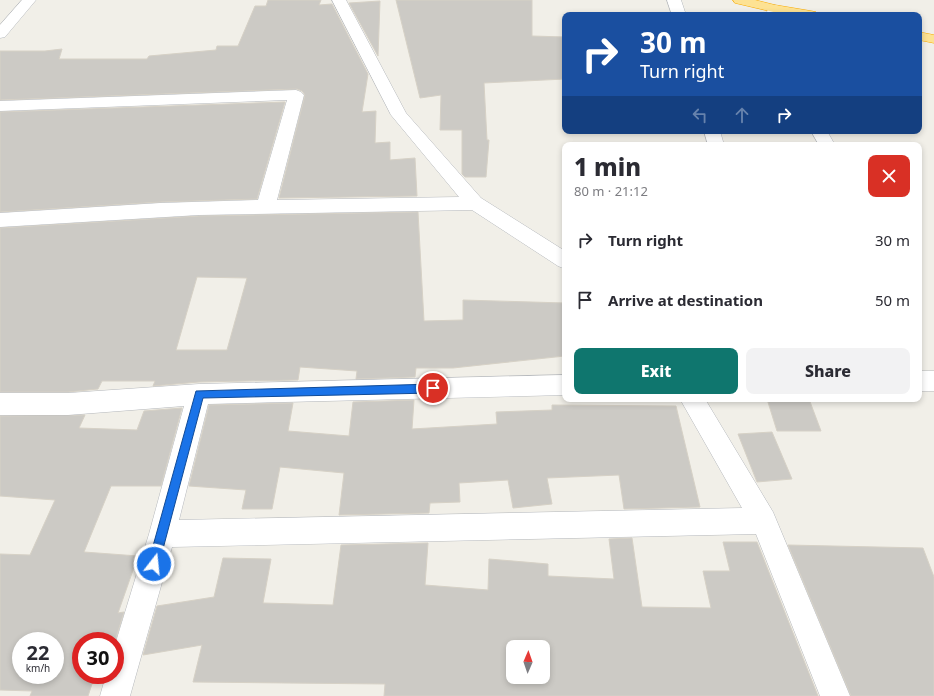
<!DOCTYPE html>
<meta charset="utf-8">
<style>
body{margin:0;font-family:"Noto Sans",sans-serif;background:#f2f2f3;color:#2b2b33;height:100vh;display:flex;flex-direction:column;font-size:15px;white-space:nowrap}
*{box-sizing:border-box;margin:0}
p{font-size:13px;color:#7c7c81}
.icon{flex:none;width:22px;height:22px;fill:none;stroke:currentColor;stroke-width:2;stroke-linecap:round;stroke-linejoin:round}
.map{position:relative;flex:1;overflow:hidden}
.details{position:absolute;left:562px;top:142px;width:360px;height:260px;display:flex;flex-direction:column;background:#fff;border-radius:8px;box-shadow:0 2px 6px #0003}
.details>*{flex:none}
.guide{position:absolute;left:562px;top:12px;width:360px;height:122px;border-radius:8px;box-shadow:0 2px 6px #0003;background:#1a4fa0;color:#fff;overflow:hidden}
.needle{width:26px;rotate:2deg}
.fabs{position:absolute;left:506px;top:640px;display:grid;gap:8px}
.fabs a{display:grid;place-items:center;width:44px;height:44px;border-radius:8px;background:#fff;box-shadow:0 2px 6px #0003;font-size:20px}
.speed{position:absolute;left:12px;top:632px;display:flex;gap:8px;font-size:20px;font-weight:700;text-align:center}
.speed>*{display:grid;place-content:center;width:52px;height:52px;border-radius:50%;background:#fff;box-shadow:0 2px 6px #0003;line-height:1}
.speed small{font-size:10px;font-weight:400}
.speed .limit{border:6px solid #d22;background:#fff;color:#111}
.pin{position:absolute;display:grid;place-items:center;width:34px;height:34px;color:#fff;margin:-17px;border:2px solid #fff;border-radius:50%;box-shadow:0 1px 4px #0007}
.me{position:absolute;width:44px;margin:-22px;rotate:16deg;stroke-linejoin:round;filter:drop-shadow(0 0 3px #0008)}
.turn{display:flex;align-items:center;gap:14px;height:84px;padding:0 12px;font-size:18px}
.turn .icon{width:52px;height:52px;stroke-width:2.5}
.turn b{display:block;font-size:28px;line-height:34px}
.lanes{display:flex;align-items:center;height:38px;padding:0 12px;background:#0003;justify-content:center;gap:20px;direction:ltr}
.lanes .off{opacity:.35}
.round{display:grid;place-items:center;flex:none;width:42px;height:42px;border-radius:8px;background:#f2f2f3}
.summary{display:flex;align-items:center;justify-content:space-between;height:68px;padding:0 12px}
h1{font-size:24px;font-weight:800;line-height:30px}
.cta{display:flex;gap:8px;margin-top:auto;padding:8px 12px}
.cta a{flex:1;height:46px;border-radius:8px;background:#0f766e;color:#fff;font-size:16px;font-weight:800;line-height:46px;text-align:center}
.cta a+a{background:#f2f2f3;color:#2b2b33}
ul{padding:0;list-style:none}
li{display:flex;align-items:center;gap:12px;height:60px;padding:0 12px}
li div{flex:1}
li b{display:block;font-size:15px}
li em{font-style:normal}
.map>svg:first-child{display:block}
.building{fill:#cccac5;stroke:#d6d1c6;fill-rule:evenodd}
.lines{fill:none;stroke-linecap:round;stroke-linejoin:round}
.minor-casing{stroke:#b5b8bc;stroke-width:1}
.highway-casing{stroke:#f9ab00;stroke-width:1}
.minor{fill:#fff;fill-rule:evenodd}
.highway{fill:#fde293;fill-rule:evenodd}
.route{fill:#1a73e8;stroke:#114b97}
</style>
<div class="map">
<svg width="934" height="696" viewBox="0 0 934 696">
<rect width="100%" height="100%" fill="#f1efe8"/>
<g class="building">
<polygon points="268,0 321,0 319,5 332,4 368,74 362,112 376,111 375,143 390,142 390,160 415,158 417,196 279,198 305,95 302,91 297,89 0,100 0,51 45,51 62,49 59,59 147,59 149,56 216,50 217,46 238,46 255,6 266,6"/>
<polygon points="396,0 532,0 532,36 565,37 565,79 484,83 487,140 489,140 486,177 465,177 462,174 462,130 440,130 441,95 420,98"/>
<polygon points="380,1 378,56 349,3"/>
<polygon points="285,102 257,199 160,202 0,212 0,112"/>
<path d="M418 212 424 321 463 320V300L565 303V356L453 368H416L415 377 356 379 357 371 300 367 298 380 199 382 153 386 155 381H102L98 389 68 392H0V228L199 216ZM197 277 247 278 227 350H176Z"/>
<polygon points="767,399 809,399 821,431 777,431"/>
<polygon points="414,400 412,429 497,424 496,412 552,410 552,405 676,406 700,507 624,509 619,475 547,478 552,504 513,508 508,480 459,483 460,502 430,503 429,513 339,515 344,473 280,467 272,509 242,509 246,490 189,486 209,405 293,403 288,431 349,436 353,402"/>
<path d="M182 408 161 486H111L84 552 138 556 118 613 124 612 115 641H81V675H95L88 696H30L32 691 0 690V554L30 555 55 500 0 496V416L85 415 79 428 137 430 144 411ZM21 641H55V675H21Z"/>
<polygon points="772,432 792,479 757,482 738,434"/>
<path d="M632 538 642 607 711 608 703 571H730L723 542H757L818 696H384L385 684 193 682 202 645 143 655 157 606 214 597 223 558 271 559 263 603 333 605 341 545 428 543 425 585 488 590 489 559 548 564V576L614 579 609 539ZM513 647H543V677H513Z"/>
<polygon points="788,545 923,548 934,577 934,696 851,696"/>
</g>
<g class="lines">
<g class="minor-casing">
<g id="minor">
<polygon points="22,0 36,0 5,37 0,38 0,25"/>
<polygon points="332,0 346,0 406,113 481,198 565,251 565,269 558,266 472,210 199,215 0,227 0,213 160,203 258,200 287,100 0,111 0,101 296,90 301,92 304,95 277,200 459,197 391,115"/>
<polygon points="667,0 681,0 686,15 672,15"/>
<polygon points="774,5 779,6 781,9 780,15 766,15 769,6"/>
<polygon points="704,131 720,131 724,145 708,145"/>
<polygon points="811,131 827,131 835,145 819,145"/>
<rect x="919" y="371" width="15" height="20"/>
<polygon points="565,375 565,395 208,404 179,520 742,508 680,399 705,399 773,512 850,696 820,696 756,534 172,547 130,696 100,696 106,675 115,675 115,645 149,534 184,406 68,415 0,415 0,393 68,393 199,384"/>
</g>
</g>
<g class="highway-casing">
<g id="highway">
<polygon points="733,0 755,0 775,5 811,11 816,12 818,15 786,15 735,3"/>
<polygon points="919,32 934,35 934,43 919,40"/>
</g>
</g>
<use href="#minor" class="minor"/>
<use href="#highway" class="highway"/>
</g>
<polygon class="route" points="433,384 436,385 438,388 436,391 433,393 203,398 159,564 158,568 154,569 150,568 148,564 196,391"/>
</svg>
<div class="fabs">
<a><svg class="needle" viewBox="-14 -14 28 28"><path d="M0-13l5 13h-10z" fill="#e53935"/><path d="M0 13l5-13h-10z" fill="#7c7c81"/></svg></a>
</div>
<div class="speed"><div>22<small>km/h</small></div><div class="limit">30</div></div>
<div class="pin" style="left:433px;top:388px;background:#d93025"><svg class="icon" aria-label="arrive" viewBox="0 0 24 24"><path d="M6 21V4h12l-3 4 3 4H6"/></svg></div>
<svg class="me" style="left:154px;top:564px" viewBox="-20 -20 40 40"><circle r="17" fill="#1a73e8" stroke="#fff" stroke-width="3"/><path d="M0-11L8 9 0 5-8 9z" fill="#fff"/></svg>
<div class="guide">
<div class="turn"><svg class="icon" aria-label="right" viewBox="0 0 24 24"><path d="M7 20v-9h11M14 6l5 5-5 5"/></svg><div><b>30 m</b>Turn right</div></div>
<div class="lanes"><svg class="icon off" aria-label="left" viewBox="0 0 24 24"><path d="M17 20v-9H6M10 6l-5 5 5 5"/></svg><svg class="icon off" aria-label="ahead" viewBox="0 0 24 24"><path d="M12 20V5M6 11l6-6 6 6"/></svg><svg class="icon" aria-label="right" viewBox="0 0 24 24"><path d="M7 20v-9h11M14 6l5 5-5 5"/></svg></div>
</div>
<section class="details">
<div class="summary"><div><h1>1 min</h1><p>80 m · 21:12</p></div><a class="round" style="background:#d93025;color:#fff"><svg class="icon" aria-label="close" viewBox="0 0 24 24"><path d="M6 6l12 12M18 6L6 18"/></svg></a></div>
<ul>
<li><svg class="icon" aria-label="right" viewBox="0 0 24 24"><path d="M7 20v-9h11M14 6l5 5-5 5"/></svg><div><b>Turn right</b></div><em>30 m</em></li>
<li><svg class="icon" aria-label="arrive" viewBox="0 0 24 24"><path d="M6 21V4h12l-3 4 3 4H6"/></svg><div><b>Arrive at destination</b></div><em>50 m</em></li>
</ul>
<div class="cta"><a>Exit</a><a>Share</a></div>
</section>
</div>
